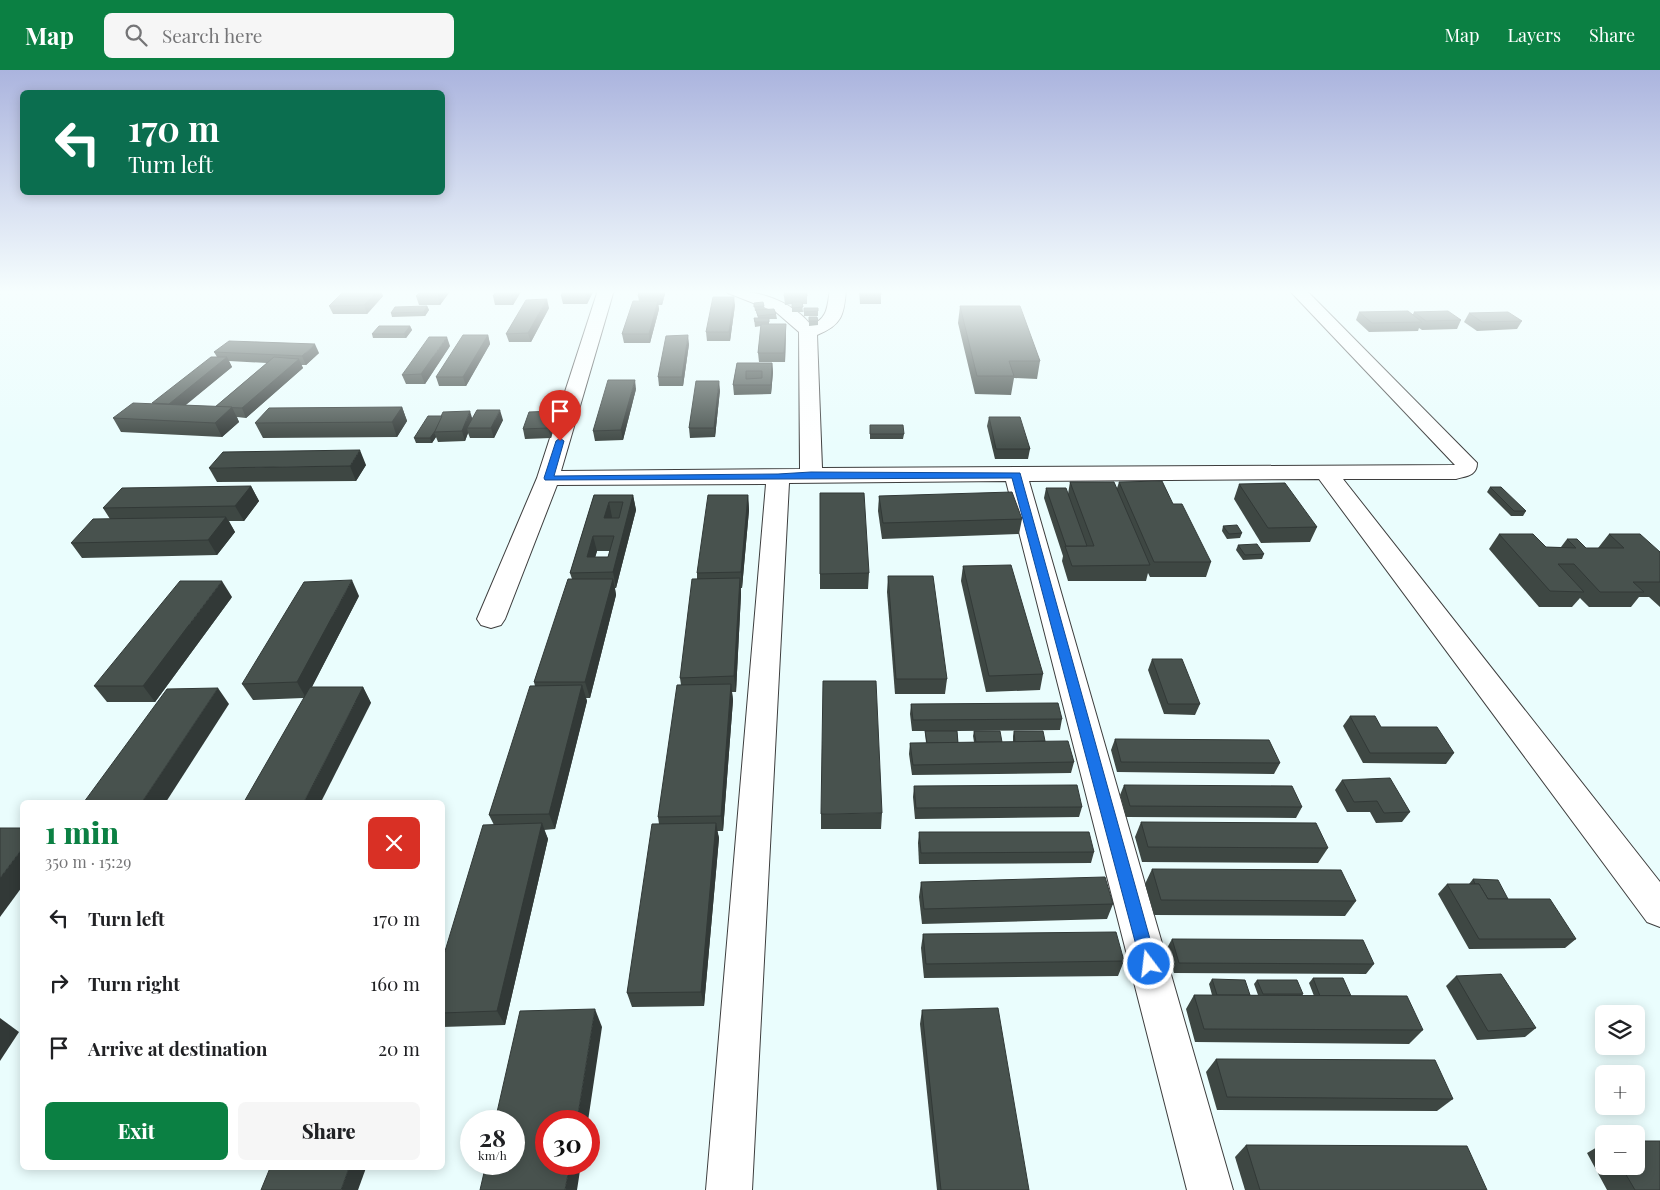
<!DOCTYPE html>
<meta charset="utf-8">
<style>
body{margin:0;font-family:"Playfair Display",serif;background:#f6f6f6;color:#202124;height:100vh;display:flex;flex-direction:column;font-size:19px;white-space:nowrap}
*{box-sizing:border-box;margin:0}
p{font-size:16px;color:#757577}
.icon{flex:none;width:28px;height:28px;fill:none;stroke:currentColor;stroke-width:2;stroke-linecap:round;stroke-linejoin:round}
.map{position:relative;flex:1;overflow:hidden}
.sheet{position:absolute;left:20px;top:730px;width:425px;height:370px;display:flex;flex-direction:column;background:#fff;border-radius:8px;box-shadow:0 2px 12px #0003}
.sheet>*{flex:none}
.top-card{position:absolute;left:20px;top:20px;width:425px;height:105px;border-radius:8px;box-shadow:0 2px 12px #0003;background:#0b6e4f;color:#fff;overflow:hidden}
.controls{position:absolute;left:1595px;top:935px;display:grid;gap:10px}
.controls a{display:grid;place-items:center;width:50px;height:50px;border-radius:8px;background:#fff;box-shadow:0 2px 12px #0003;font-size:25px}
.speed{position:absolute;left:460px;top:1040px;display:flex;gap:10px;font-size:25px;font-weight:700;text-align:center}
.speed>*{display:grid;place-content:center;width:65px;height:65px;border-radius:50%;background:#fff;box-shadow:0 2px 12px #0003;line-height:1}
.speed small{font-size:12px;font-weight:400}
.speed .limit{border:8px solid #d22;background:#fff;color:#111}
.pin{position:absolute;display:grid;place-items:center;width:42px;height:42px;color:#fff;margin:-51px -21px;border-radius:50% 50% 50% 0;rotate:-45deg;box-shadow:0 0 5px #0007}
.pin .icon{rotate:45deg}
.me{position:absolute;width:55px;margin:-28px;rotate:345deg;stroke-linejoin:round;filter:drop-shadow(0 0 4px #0008)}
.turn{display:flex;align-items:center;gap:18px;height:105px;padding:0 25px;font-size:22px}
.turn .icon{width:65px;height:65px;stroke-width:2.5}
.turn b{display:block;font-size:35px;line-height:42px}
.round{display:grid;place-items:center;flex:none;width:52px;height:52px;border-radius:8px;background:#f6f6f6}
.head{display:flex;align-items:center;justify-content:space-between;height:85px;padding:0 25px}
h1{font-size:30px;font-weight:800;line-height:38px;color:#0b8043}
.cta{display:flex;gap:10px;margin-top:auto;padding:10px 25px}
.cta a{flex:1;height:58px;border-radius:8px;background:#0b8043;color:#fff;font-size:20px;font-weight:800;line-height:58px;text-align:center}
.cta a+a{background:#f6f6f6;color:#202124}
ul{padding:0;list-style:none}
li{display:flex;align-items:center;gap:15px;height:65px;padding:0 25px}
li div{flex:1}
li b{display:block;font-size:19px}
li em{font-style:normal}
header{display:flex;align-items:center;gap:30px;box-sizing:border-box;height:70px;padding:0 25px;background:#0b8043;color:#fff}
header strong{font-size:24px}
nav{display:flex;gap:28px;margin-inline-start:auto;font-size:18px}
.search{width:350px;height:45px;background:#f6f6f6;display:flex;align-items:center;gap:12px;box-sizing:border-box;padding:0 18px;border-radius:8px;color:#757577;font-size:19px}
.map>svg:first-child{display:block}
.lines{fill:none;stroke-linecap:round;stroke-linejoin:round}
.minor-casing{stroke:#3e3e3e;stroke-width:2}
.minor{fill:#fff;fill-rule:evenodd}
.wall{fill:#3e4743;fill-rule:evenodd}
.shaded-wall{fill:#323937}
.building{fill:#48524e;stroke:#323937;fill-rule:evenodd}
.route{fill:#1a73e8;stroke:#114b97}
</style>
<header>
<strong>Map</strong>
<div class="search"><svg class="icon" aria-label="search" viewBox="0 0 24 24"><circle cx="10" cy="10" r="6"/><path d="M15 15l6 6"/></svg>Search here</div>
<nav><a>Map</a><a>Layers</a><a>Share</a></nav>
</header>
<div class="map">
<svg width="1660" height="1120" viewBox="0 0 1660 1120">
<rect width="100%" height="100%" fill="#eafdfd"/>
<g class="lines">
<g class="minor-casing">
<path id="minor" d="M598 220H614L561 401 800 399 799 262 776 242 728 223 726 220C757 220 791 230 811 255 829 248 827 235 830 220H846C844 245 842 255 817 265L822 398 1455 395 1289 220H1306L1477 393C1477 406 1466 406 1456 409H1343L1660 812V857L1647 852 1319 409 1029 411 1233 1120H1187L1006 411 789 413 752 1120H706L766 414 557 415 505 549 501 555 491 558 481 555 477 549 537 408Z"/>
</g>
<use href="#minor" class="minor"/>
</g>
<g class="wall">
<polygon points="422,220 451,220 440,235 419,235 416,226"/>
<polygon points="497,220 522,220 513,235 495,235 493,226"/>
<polygon points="564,220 594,220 587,234 563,234 561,226"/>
<polygon points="640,220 666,220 662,235 658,235 659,239 650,273 624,273 622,264 639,231 638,226"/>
<polygon points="807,220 807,234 802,234 803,242 792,242 792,234 785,235 784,226"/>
<polygon points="859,220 880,220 881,225 881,234 860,234"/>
<polygon points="1203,220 1215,220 1214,223 1206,223"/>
<polygon points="1241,220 1263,220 1262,221 1243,222"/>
<polygon points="383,226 367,244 333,244 329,236"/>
<polygon points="754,233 764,236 765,239 776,244 777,249 769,249 769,254 786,263 785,292 759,292 758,283 761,256 755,257 754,248 758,248 756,241 755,241"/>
<polygon points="735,235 730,271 707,271 706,262"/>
<polygon points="427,236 429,240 425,246 392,247 391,243"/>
<polygon points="960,236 1040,291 1037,309 1014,308 1011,325 975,324 958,253"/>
<polygon points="549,238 531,272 509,272 506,264"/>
<rect x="804" y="238" width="14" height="8"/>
<polygon points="1359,242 1413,244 1414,242 1461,250 1457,259 1422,260 1419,258 1418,261 1369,262 1356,250"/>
<polygon points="1469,243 1522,251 1517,259 1477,261 1464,252"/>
<polygon points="809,247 818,251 818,255 809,256"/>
<polygon points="410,256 412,260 406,268 373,268 372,264"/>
<polygon points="488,265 490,274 466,316 439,316 436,307"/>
<polygon points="689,274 683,316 659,316 658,307"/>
<polygon points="450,276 425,314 406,314 402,305"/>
<path d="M214 282 319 283 306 295H301L303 298 246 348 237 347 239 352 222 367 121 362 113 348 152 334 217 287ZM229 291 267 293 215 337 185 335 232 297Z"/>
<polygon points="737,293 772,293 773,302 771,324 734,325 733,315"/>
<polygon points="636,319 623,370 595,371 593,361"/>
<polygon points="720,320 715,367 690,368 689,358"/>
<polygon points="402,337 407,351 397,367 263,368 255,353"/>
<polygon points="989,347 1030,379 1028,389 995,389 987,356"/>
<polygon points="472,349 503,350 494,368 470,368 468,363 465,371 438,372 436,367 432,373 416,373 414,368"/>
<polygon points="556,351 551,368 525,369 523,359"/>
<polygon points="870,355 904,364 903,369 870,369"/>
<polygon points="366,395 356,411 217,412 209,398"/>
<polygon points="1070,412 1117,418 1119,412 1173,434 1211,492 1206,507 1150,507 1148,503 1146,511 1068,511 1062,491 1063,486 1044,428 1046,418 1068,424"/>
<polygon points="1239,414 1317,457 1310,472 1261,473 1234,429"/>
<polygon points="251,416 259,431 244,451 229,451 235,462 217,485 82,488 71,473 110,449 103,438"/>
<polygon points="1490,417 1526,441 1523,446 1511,446 1487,422"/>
<polygon points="820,423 869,503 868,519 820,519"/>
<path d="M594 425H633L636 440 616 518H615L616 525 590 628H586L587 631 555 759 544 760 548 769 505 955 442 957V891L494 755 489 745 535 616 534 612 572 509 570 503ZM597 481H610L608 487H595Z"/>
<polygon points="748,425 749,440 742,518 741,518 741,524 736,622 732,622 733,630 723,761 717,761 719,768 704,936 632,937 627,923 659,754 658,747 681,615 680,608 697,509 697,503"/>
<polygon points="879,426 1022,449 1019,464 882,469 878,441"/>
<polygon points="1223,456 1242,463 1240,468 1227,469 1222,461"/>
<polygon points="1499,464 1546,477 1561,477 1567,469 1586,478 1598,478 1609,464 1660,482 1660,537 1649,527 1639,527 1631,537 1589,537 1580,528 1572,537 1539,537 1489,479"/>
<polygon points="1238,475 1264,484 1262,489 1243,490 1236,480"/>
<polygon points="963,496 1043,604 1040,620 986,622 961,511"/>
<polygon points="888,506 947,609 945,624 895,624 887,522"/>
<polygon points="359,526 312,617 363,617 371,633 303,628 253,630 242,614"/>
<polygon points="232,527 155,632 107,632 94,616"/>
<polygon points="1152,589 1200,634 1195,645 1164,644 1148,600"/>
<polygon points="911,634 1062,649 1060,660 957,661 958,673 974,672 973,666 974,661 1002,672 1013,672 1013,666 1014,661 1045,671 1074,692 1071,703 912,705 909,684 910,673 926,673 925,661 912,661 910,644"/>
<polygon points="1350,646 1454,683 1446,694 1363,693 1343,656"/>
<polygon points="1115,669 1280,693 1274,704 1117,702 1111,680"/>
<polygon points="1342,710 1410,742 1402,752 1376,753 1370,742 1347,742 1335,720"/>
<polygon points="1124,715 1302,737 1296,748 1126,747 1120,725"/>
<polygon points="914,716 1082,737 1079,747 915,749 913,727"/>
<polygon points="882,743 881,759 821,759 821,744"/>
<polygon points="1141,752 1328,778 1318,793 1142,792 1135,767"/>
<polygon points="919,762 1094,782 1091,793 919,794 918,773"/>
<polygon points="1152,799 1356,831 1345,846 1154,845 1145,814"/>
<polygon points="1473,809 1508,829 1576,869 1565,878 1469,879 1438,824 1447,814 1469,814"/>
<polygon points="921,812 1113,834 1107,849 922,854 919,827"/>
<polygon points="923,864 1124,891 1118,906 924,908 921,878"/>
<polygon points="1172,869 1374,894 1366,904 1174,903 1167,878"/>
<polygon points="1456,906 1536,958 1525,967 1477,970 1446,916"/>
<polygon points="1313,908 1423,960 1409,974 1195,972 1186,939 1194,925 1212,925 1209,914 1212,909 1250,925 1258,925 1254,914 1257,910 1303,924 1302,926 1314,926 1309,913"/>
<polygon points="922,940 1029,1120 937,1120 920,954"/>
<polygon points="1216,989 1453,1029 1437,1041 1217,1040 1206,1002"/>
<polygon points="1604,1073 1604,1096 1636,1096 1660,1120 1607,1120 1587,1083"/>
<polygon points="1246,1075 1487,1120 1245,1120 1235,1087"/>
</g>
<g class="shaded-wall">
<polygon points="378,220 381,220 383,226 367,244 364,235"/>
<polygon points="443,220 451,220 440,235 438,226"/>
<polygon points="515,220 522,220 513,235 511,226"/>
<polygon points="589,220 594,220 587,234 586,226"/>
<polygon points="662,220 666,220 662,235 660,226"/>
<polygon points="734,227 735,235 730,271 729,262"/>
<polygon points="547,229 549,238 531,272 528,263"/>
<polygon points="658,231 659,239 650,273 649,264"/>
<polygon points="427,236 429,240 425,246 424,242"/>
<polygon points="786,254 786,263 785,292 784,283"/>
<polygon points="410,256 412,260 406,268 404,264"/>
<polygon points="488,265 490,274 466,316 463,307"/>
<polygon points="688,265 689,274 683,316 682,307"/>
<polygon points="447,267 450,276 425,314 421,304"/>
<polygon points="315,274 319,283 306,295 302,286"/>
<polygon points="227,287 232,297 175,344 169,334"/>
<polygon points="299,289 303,298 246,348 242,338"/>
<polygon points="772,293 773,302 771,324 771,315"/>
<polygon points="635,310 636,319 623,370 621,360"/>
<polygon points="719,311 720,320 715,367 714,358"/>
<polygon points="232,337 239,352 222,367 215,353"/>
<polygon points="402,337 407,351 397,367 392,352"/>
<polygon points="500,340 503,350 494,368 491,358"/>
<polygon points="470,341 473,351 467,358 468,363 465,371 462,361"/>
<polygon points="554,341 556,351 551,368 548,358"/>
<polygon points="434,362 436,367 432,373 430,368"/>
<polygon points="360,380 366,395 356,411 350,396"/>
<polygon points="251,416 259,431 244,451 235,436"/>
<polygon points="633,425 636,440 616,518 613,502"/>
<polygon points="748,425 749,440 742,518 741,502"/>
<polygon points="609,432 612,447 607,463 604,448"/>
<polygon points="226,447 235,462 217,485 208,470"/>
<polygon points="593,466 597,481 591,503 587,487"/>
<polygon points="740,508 741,524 736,622 734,606"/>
<polygon points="613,509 616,525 590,628 585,612"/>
<polygon points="352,510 359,526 306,628 297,612"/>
<polygon points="222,511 232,527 155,632 143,616"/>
<polygon points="731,614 733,630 723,761 721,746"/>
<polygon points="582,615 587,631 555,759 549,744"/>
<polygon points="363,617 371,633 321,732 304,732"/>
<polygon points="218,618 229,634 166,732 142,732"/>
<polygon points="542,753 548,769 505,955 497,941"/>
<polygon points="716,753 719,768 704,936 701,922"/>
<polygon points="22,779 22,817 0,847 0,808"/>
<polygon points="595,939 602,957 588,1051 577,1051"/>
<polygon points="0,948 19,962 0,991"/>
<polygon points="570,1094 581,1094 577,1120 565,1120"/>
<polygon points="349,1098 366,1098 358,1120 341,1120"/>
</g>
<g class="building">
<polygon points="345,220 378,220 364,235 329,236"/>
<polygon points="422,220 443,220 438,226 416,226"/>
<polygon points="497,220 515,220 511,226 493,226"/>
<polygon points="564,220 589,220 586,226 561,226"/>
<polygon points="640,220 662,220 660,226 638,226"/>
<polygon points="785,220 807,220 807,226 784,226"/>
<polygon points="860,220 880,220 881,225 861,225"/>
<polygon points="713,227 734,227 729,262 706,262"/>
<polygon points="547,229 528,263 506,264 526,230"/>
<polygon points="633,231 658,231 649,264 622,264"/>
<polygon points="763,232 764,236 754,237 754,233"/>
<polygon points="792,232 802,232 803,237 792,238"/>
<polygon points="427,236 424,242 391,243 395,237"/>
<polygon points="960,236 1020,236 1040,291 1009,291 1014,306 977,306"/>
<polygon points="804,238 818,238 818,241 804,242"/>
<polygon points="774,239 776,244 758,246 756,240"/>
<polygon points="1408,241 1422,252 1372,253 1359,242"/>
<polygon points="1448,241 1461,250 1426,251 1414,242"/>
<polygon points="1508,242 1522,251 1482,252 1469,243"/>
<polygon points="809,247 817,247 818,251 809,251"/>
<polygon points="754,248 769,248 769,252 755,252"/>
<polygon points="761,254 786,254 784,283 758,283"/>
<polygon points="379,256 410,256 404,264 372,264"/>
<polygon points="463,265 488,265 463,307 436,307"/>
<polygon points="688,265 682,307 658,307 666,266"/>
<polygon points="429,267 447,267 421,304 402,305"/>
<polygon points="229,271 315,274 302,286 214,282"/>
<polygon points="211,287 227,287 169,334 152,333"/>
<polygon points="274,287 299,289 242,338 215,337"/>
<path d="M737 293H772L771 315H733ZM746 301H762V308L746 309Z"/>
<polygon points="608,310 635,310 621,360 593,361"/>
<polygon points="696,311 719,311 714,358 689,358"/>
<polygon points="133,333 232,337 215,353 113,348"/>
<polygon points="402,337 392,352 255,353 269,338"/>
<polygon points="477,340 500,340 491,358 467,358"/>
<polygon points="470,341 462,361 434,362 443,342"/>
<polygon points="554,341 548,358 523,359 529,342"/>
<polygon points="428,346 442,346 435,361 430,368 414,368"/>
<polygon points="989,347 1020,347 1030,379 996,379"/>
<polygon points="870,355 903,355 904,364 870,364"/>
<polygon points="360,380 350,396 209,398 223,382"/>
<polygon points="1162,411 1173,434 1182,434 1211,492 1154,492 1119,412"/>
<polygon points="1070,412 1114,412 1150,495 1072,496 1065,476 1094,476"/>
<polygon points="1285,413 1317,457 1268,458 1239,414"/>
<polygon points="251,416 235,436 103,438 122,418"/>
<polygon points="1490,417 1501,417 1526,441 1514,441"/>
<polygon points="1046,418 1066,418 1087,476 1066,476"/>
<polygon points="1012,422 1022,449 883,453 879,426"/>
<polygon points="820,423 864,423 869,503 820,504"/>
<path d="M594 425H633L613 502 570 503ZM609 432H623L619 448H604ZM593 466H614L608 487H587Z"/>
<polygon points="708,425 748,425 741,502 697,503"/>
<polygon points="226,447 208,470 71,473 93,449"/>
<polygon points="1237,455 1242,463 1229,464 1223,456"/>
<polygon points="1499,464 1533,464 1546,477 1576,478 1567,469 1577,469 1586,478 1624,478 1609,464 1640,464 1660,482 1660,512 1633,512 1644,522 1600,522 1574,494 1558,494 1584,522 1550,521"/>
<polygon points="1257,474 1264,484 1245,485 1238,475"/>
<polygon points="1011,495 1043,604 989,606 963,496"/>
<polygon points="888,506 933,506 947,609 896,609"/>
<polygon points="740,508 734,606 680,608 692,509"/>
<polygon points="568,509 613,509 585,612 534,612"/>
<polygon points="352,510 297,612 242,614 304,512"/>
<polygon points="180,511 222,511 143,616 94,616"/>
<polygon points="1152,589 1182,589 1200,634 1168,634"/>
<polygon points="823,611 876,611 882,743 821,744"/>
<polygon points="731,614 721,746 658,747 677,615"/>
<polygon points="582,615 549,744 489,745 530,616"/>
<polygon points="310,617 363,617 304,732 244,732"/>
<polygon points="218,618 142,732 84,732 167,619"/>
<polygon points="1058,633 1062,649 913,650 911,634"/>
<polygon points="1350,646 1375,646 1381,657 1437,657 1454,683 1370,683"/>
<polygon points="925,661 957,661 958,673 927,673"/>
<polygon points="974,661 1000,661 1002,672 976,672"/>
<polygon points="1014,661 1043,661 1045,671 1015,672"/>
<polygon points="1115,669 1269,670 1280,693 1121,692"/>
<polygon points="1068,671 1074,692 913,695 910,673"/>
<polygon points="1390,708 1410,742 1384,743 1377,731 1354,732 1342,710"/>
<polygon points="1077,715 1082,737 916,738 914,716"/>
<polygon points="1124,715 1292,716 1302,737 1130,736"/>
<polygon points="1141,752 1316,753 1328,778 1148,777"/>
<polygon points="542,753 497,941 442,943 442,891 483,755"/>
<polygon points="716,753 701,922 627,923 652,754"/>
<polygon points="0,758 22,758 22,779 0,808"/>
<polygon points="919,762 1089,762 1094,782 921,783"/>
<polygon points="1152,799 1341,800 1356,831 1161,830"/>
<polygon points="1105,807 1113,834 924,839 921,812"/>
<polygon points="1473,809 1498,810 1508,829 1488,829 1479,814 1475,814"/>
<polygon points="1447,814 1479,814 1488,829 1550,829 1576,869 1479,869"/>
<polygon points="1116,862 1124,891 926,894 923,864"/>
<polygon points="1172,869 1363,870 1374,894 1179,893"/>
<polygon points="1501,904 1536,958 1488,961 1456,906"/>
<polygon points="1313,908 1343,908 1351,926 1320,926"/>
<polygon points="1212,909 1245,910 1250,925 1217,925"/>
<polygon points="1257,910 1297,910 1303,924 1263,924"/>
<polygon points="1194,925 1407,926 1423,960 1204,959"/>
<polygon points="998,938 1029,1120 941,1120 922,940"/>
<polygon points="595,939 577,1051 546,1051 546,1094 570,1094 565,1120 480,1120 486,1094 514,1094 514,1051 495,1051 520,941"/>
<polygon points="1216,989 1435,990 1453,1029 1227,1027"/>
<polygon points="1636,1071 1660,1071 1660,1120 1635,1120 1621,1096 1636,1096"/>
<polygon points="1246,1075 1467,1076 1487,1120 1260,1120"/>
<polygon points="270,1098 349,1098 341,1120 261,1120"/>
</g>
<linearGradient id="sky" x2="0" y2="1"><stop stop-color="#abb4de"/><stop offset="0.59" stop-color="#f6fefe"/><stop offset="1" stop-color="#f6fefe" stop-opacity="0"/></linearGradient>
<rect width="1660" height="376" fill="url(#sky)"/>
<polygon class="route" points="560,368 564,371 554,406 778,404 811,402 1020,403 1157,894 1154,900 1149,902 1143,900 1141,894 1012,408 545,410 544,408 556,371"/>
</svg>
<div class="controls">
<a><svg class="icon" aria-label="layers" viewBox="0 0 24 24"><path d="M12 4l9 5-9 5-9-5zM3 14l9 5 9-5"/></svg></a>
<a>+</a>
<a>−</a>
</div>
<div class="speed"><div>28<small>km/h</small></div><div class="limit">30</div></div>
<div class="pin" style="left:560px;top:371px;background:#d93025"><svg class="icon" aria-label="arrive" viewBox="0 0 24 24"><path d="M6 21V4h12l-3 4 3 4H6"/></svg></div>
<svg class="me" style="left:1149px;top:894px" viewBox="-20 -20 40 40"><circle r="17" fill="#1a73e8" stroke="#fff" stroke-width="3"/><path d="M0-11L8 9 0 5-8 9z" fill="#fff"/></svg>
<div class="top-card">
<div class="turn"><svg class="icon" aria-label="left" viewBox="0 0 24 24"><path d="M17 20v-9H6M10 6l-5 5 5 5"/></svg><div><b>170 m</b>Turn left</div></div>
</div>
<section class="sheet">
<div class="head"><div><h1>1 min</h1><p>350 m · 15:29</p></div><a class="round" style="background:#d93025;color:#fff"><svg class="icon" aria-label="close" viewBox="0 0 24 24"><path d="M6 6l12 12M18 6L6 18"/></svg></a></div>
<ul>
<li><svg class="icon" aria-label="left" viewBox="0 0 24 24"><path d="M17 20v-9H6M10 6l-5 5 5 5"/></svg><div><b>Turn left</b></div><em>170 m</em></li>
<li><svg class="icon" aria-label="right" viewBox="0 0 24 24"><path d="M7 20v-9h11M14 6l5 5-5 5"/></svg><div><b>Turn right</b></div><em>160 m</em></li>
<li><svg class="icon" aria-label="arrive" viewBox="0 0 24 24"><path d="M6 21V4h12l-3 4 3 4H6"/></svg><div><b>Arrive at destination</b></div><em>20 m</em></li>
</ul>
<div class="cta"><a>Exit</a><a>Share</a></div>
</section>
</div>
